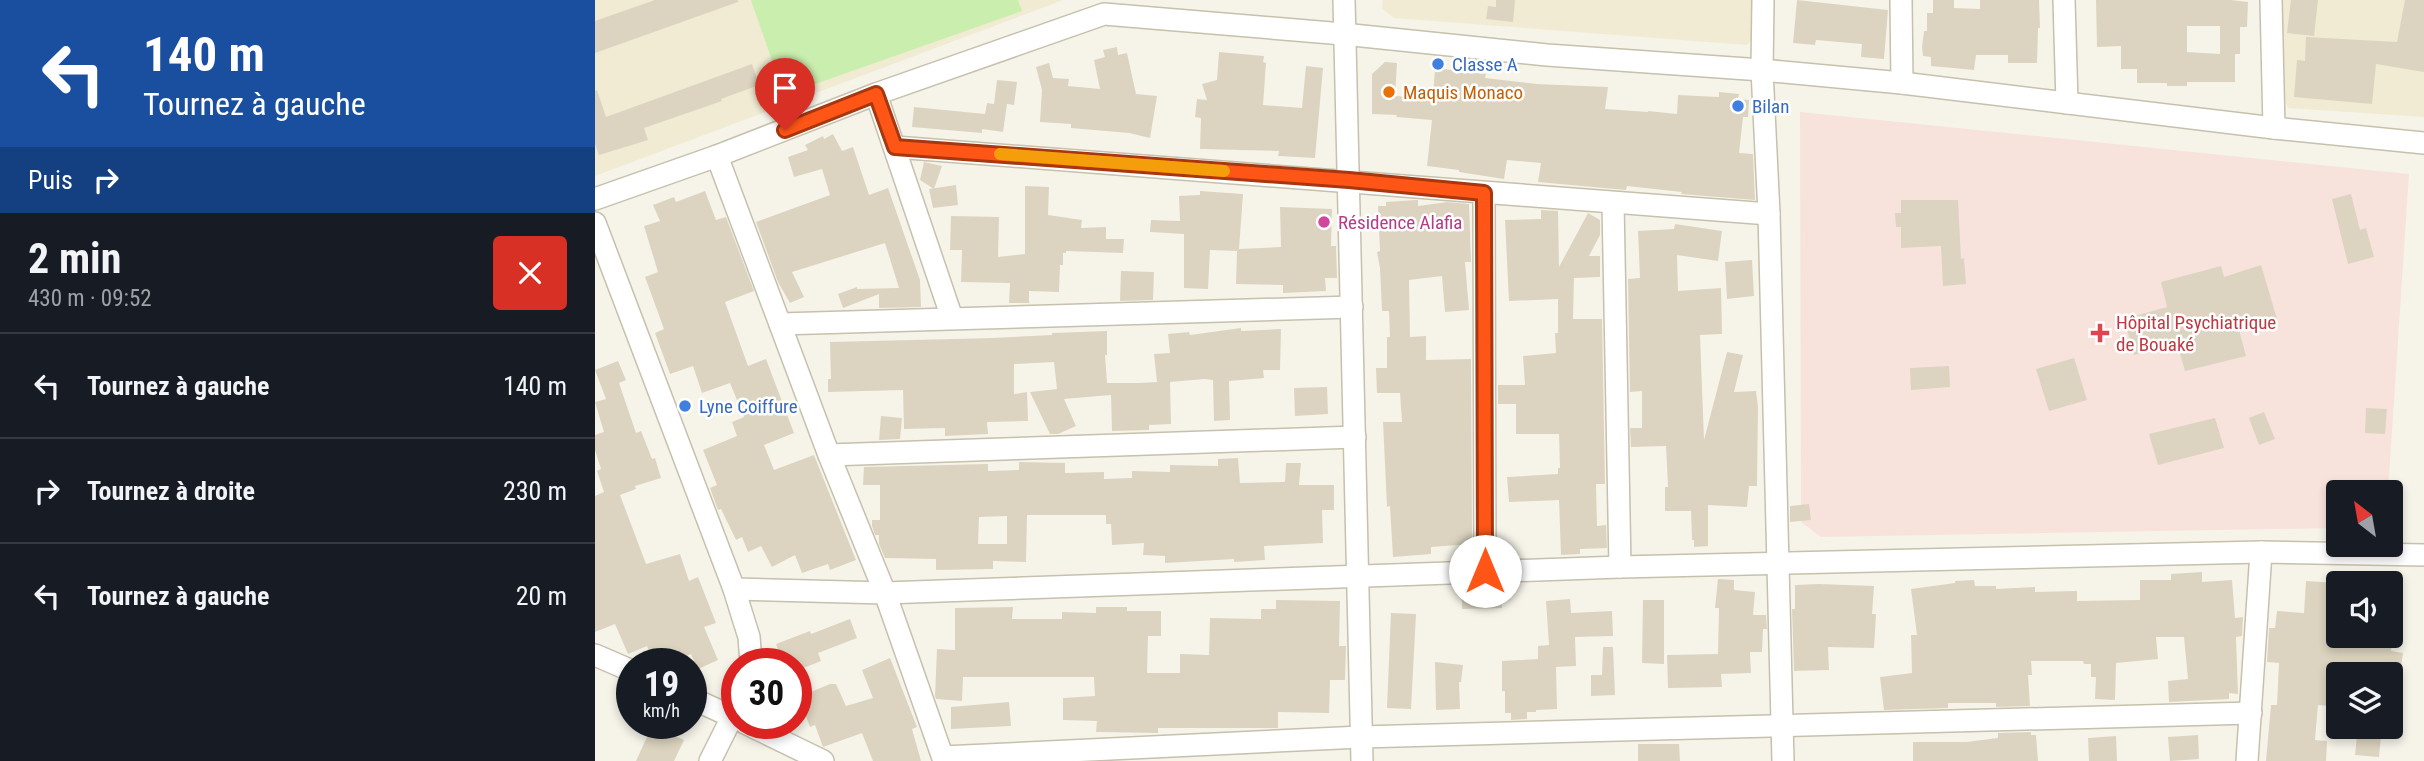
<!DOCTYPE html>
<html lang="fr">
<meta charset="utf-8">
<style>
body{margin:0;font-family:"Roboto Condensed",sans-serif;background:#242831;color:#f1f3f6;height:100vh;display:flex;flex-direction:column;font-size:26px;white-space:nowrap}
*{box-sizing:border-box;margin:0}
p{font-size:23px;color:#9ea1a6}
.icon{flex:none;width:38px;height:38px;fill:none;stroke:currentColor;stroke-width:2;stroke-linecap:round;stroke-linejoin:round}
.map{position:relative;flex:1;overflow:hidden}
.panel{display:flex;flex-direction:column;background:#171b24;width:595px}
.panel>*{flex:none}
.guide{background:#1a4fa0;color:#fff;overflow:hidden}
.needle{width:46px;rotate:329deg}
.tools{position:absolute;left:1731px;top:480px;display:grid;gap:14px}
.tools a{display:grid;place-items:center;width:77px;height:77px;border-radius:7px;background:#171b24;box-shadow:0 4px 10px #0003;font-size:35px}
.speed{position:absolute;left:21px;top:648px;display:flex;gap:14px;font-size:35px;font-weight:700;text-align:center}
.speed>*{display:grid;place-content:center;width:91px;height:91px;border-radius:50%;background:#171b24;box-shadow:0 4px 10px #0003;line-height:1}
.speed small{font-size:18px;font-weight:400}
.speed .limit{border:10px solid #d22;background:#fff;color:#111}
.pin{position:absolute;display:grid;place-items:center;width:60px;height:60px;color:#fff;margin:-72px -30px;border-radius:50% 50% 50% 0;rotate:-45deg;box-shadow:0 0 7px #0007}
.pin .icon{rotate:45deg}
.me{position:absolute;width:77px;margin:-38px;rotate:0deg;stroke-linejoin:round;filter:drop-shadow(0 0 5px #0008)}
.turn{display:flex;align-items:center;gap:24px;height:147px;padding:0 28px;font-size:32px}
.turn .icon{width:91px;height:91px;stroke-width:2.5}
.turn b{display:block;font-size:49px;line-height:60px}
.then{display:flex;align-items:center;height:66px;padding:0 28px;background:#0003;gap:14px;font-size:26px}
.round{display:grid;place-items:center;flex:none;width:74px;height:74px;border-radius:7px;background:#242831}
.overview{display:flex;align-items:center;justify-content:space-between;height:119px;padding:0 28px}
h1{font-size:42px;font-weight:700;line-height:52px}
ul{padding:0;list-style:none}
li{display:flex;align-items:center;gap:21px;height:105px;padding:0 28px;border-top:2px solid #363941}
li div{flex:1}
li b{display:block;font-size:26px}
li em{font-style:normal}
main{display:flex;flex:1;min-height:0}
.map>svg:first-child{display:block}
.education{fill:#f0ebd2}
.medical{fill:#f7e3dc}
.green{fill:#caeeae}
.building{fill:#dcd4c0;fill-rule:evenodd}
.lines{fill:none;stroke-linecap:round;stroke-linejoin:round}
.street-casing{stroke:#c6c0ad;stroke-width:24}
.street{stroke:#fff;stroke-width:21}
.route-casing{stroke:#a6370f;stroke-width:18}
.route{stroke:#ff5517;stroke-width:12}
.slow{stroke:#f59e0b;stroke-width:12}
.shop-dot{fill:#3f7fe0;stroke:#fff;stroke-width:2.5}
.food-dot{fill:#e8710a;stroke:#fff;stroke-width:2.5}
.hotel-dot{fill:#d1479c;stroke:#fff;stroke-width:2.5}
.health-dot{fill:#e0444e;stroke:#fff;stroke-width:2.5}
.labels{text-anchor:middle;stroke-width:5;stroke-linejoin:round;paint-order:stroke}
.shop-label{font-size:19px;fill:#366cbe;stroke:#fff;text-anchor:start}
.food-label{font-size:19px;fill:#c56008;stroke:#fff;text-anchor:start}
.hotel-label{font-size:19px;fill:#b23c85;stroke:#fff;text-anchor:start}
.health-label{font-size:19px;fill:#be3a42;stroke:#fff;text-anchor:start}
</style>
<main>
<section class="panel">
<div class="guide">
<div class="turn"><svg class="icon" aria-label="left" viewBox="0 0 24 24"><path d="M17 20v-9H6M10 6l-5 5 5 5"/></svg><div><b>140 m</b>Tournez à gauche</div></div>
<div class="then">Puis<svg class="icon" aria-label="right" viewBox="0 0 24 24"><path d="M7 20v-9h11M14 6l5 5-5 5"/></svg></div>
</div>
<div class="overview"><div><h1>2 min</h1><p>430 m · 09:52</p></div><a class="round" style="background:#d93025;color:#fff"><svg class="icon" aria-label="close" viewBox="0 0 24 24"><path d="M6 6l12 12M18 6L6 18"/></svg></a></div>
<ul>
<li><svg class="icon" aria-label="left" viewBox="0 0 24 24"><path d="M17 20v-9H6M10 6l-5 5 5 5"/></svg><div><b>Tournez à gauche</b></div><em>140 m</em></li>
<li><svg class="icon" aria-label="right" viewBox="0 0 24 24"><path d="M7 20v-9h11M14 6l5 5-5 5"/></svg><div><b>Tournez à droite</b></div><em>230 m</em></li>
<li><svg class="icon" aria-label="left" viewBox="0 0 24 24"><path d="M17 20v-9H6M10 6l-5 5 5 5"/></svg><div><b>Tournez à gauche</b></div><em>20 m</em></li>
</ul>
</section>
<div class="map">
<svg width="1829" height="761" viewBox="0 0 1829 761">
<rect width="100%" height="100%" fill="#f6f4e9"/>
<g class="education">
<polygon points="0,0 468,0 0,176"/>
<polygon points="788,0 1160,0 1161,35 1152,45 799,18 787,9"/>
<polygon points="1685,0 1829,0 1829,117 1693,108 1685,86"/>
</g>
<polygon class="medical" points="1205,112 1814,174 1793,492 1743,492 1743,528 1226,537 1206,522"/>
<polygon class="green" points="156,0 423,0 427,11 189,95"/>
<g class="building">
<polygon points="60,0 143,0 143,2 0,53 0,21"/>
<polygon points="901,0 920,0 918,22 891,19 893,6 901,7"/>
<polygon points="1202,0 1293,10 1289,59 1266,57 1267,44 1221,40 1220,45 1198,43"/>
<polygon points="1338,0 1359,0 1359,8 1385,9 1385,0 1444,0 1445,28 1443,28 1442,63 1413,63 1413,55 1381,55 1379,70 1336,66 1336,57 1328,56 1327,47 1329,31 1332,31 1332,13 1338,13"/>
<path d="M1501 0H1636L1653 2 1652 27H1645V54H1640V82H1592V86H1572V83H1542V69H1526V46L1502 47ZM1592 26H1625V54L1592 52Z"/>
<polygon points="1696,0 1723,0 1719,36 1692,33"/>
<polygon points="1810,0 1829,0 1829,72 1781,64 1777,104 1699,97 1702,60 1710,61 1711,37 1802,42"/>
<polygon points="522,47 523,55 532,53 541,94 562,96 555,138 534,133 476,128 476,124 445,122 447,90 441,67 454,63 458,78 474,79 473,86 505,89 499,60 510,57 508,50"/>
<polygon points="624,52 669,56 668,62 671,63 668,105 707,108 711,66 728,68 720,158 683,156 684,151 605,149 606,118 600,117 602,99 612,100 607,84 622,80"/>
<polygon points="790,62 802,63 800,96 838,98 840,68 891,74 890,78 942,84 1013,87 1010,109 1053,112 1053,111 1082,114 1083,95 1124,97 1124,92 1144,94 1143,99 1154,100 1153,117 1148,117 1144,153 1158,154 1160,200 1086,194 1087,192 1032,186 1031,190 943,182 946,163 912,160 909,179 864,172 864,170 832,166 837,120 801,117 802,115 777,114 777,74"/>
<polygon points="157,64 164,85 126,99 127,101 49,128 53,140 4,155 0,144 0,91 2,90 11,117"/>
<polygon points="402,80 422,82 419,105 412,104 408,132 387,129 387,133 317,127 319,107 390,114 392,103 399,104"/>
<polygon points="238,134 247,151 258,147 274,195 293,188 325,280 326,307 284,308 284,294 248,308 243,294 262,287 262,289 304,288 290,243 197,272 209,297 195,303 183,282 161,222 235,195 227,169 199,177 193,157 213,150 210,145 228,136 229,139"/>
<polygon points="329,162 347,166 339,189 325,180"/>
<polygon points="361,185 363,205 338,208 334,189"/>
<polygon points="430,186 454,187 453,215 487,220 486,228 511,227 511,239 529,239 528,253 471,251 471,253 468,253 468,265 465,265 464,292 434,291 434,303 414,303 415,283 366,282 367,250 355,250 356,216 404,217 403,257 430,254"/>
<polygon points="110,191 121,220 131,217 159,291 130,302 153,366 171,359 199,433 169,445 179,470 219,455 261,560 235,570 233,564 207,573 200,555 177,567 166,546 153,552 147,537 141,540 126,509 123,510 115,488 122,485 108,450 142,436 137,422 149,417 135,383 107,393 98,366 75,374 60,333 69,329 50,277 63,272 49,226 65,221 58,205 79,197 81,202"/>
<polygon points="605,191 648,194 644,249 686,247 685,207 737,209 736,246 741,246 742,278 730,278 731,291 688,293 688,285 641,284 642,251 615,250 613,289 589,288 589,234 555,232 556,220 585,221 584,196 605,195"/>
<polygon points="1756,194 1765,230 1771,228 1779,257 1753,264 1737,199"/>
<polygon points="821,200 823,200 823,206 852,202 874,204 876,262 870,262 874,310 850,312 847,276 814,280 815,337 831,336 831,360 876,359 877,544 836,547 836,554 798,557 795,506 792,507 788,422 807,422 805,393 782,393 781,368 792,368 792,337 795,337 794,311 787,311 785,268 782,252 785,251 783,206 791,206 791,202"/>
<polygon points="1306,200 1363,200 1366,259 1369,258 1371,284 1348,286 1346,246 1306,248 1306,227 1301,227 1300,213 1306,213"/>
<polygon points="946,210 963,211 964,267 993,213 1005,220 1005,235 994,256 1005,256 1005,277 979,278 978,319 1007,319 1010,484 1001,484 1002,526 1011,525 1012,548 985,549 985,554 966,555 964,500 914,502 912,477 963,474 963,468 965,468 964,434 921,434 921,404 903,404 903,385 930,385 928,356 961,353 960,333 963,333 963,299 914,301 910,220 946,219"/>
<polygon points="1080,224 1127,231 1123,261 1082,255 1083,291 1126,288 1127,334 1105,335 1109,440 1132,352 1148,355 1139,392 1161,391 1163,407 1162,486 1154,486 1152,507 1113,505 1113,546 1099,547 1099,540 1097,540 1096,511 1070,511 1070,487 1073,487 1071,446 1036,447 1035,428 1047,428 1047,391 1035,392 1033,279 1045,278 1043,231 1079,229"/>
<polygon points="1157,260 1159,296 1132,299 1130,262"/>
<polygon points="1666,265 1682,319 1644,330 1651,356 1590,371 1582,343 1539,355 1529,319 1572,307 1566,282 1626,266 1629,277"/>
<polygon points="526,271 559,272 558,300 525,301"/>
<polygon points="646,328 646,331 686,329 685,370 668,370 669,378 634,381 635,420 619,421 618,380 609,379 575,382 576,424 554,425 554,430 517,431 516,395 469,399 481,426 463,434 455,434 435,392 462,389 459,362 419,364 419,394 432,392 433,421 392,422 393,434 350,436 350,428 309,429 308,390 233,392 233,379 236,379 235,342 398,338 457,335 457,333 512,331 512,355 510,355 512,383 544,383 562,382 559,354 575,353 573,334 594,332 595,335"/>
<polygon points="1479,358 1492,400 1454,411 1441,369"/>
<polygon points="23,361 31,380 24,383 41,433 46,431 57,459 60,458 66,478 40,486 41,489 25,495 51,564 85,554 94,581 103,577 121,623 109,627 123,660 103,669 96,654 74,663 58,663 52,646 33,654 20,624 0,632 0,496 9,492 2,471 6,469 0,450 0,435 9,432 0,402 11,399 0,370"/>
<polygon points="1354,366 1355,387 1316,390 1315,368"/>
<polygon points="732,387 733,414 700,416 699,388"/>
<polygon points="1771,408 1792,409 1790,434 1770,433"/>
<polygon points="1669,412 1680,439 1664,445 1654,418"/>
<polygon points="286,416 307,418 305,439 284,440"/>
<polygon points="1620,418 1629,448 1563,465 1554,434"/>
<path d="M643 458 645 483 690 482 691 463H706L704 485H739V510H727L728 543 669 546 670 560 639 562V559L570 563V556L548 555 549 543 517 545 516 524H511V515H432L431 562 398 561V569L341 570V559L290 558 284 544V535H280L277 526V520H285V485H268L269 467 393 464V471L424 470V462L470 463V473L509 472V479L537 478V471L575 472V465L623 466V459ZM412 516V544H383L384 517Z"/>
<polygon points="1214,504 1216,520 1195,522 1195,506"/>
<polygon points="1607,572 1607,582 1637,580 1640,618 1648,617 1647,636 1641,637 1643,694 1634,693 1634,699 1574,702 1573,681 1593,679 1589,637 1561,637 1563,659 1521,663 1520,700 1500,699 1501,677 1496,677 1496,664 1489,664 1488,661 1436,661 1437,675 1433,675 1435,706 1401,707 1401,703 1353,703 1353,708 1289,710 1285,677 1317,673 1316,635 1322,635 1316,589 1360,583 1360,581 1379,580 1380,586 1401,586 1401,589 1440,587 1440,592 1482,591 1482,601 1545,600 1545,580 1576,580 1576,574"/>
<polygon points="1123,579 1139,580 1139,590 1160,592 1158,615 1171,615 1172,629 1168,629 1167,652 1155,652 1156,673 1126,674 1127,687 1073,688 1072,655 1123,654 1124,608 1120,608"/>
<polygon points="1711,581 1743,583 1743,635 1798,635 1796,651 1808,653 1805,675 1743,674 1743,707 1723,705 1720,740 1732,741 1731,761 1671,761 1676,705 1682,705 1684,663 1672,662 1674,628 1680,628 1682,611 1709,613"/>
<polygon points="1224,584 1279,586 1277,614 1281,614 1279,648 1233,647 1234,670 1199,671 1197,609 1200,609 1200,585"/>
<polygon points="906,594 907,608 867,609 867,595"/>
<polygon points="975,599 976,613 1017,611 1018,636 980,637 981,666 961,667 962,709 941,710 941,712 932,712 932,719 916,720 916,713 910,713 910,691 907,691 907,661 943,659 943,646 954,645 951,601"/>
<polygon points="681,600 745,601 744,646 751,646 750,680 735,680 734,713 683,712 683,728 563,728 563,733 501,732 502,721 468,720 468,698 500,696 499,677 368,677 367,701 341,699 340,696 342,649 360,650 360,608 418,607 417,619 467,619 467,612 501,613 501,607 532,607 532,611 566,611 566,636 553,636 552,673 585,673 585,654 614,655 615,618 666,619 666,609 681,609"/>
<polygon points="1048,600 1069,600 1069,664 1047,663"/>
<polygon points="796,613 821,614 816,709 792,708"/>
<polygon points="255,619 262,638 223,653 226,661 201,671 201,663 188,663 181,644 215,631 216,634"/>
<polygon points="1008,647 1018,647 1020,695 996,696 996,675 1007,675"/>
<polygon points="295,658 322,727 317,729 326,761 278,761 267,733 228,747 220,725 215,727 204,697 235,684 241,684 251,706 278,698 267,670"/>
<polygon points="840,662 868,665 866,682 864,682 865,709 841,710"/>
<polygon points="414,702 416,726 356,729 356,707"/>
<polygon points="57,726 89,740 79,761 41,761"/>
<polygon points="1763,726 1787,726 1784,757 1760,755"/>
<polygon points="1436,732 1436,735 1441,735 1443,761 1318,761 1318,742 1371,742 1403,738 1403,733"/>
<polygon points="1603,735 1604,759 1575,761 1573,737"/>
<polygon points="1521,736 1522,761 1494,761 1493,738"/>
<polygon points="1043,744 1084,744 1085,761 1043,761"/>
</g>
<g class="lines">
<g class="street-casing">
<g id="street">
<polyline points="749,0 767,761"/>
<polyline points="1168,0 1167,70 1174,214 1188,761"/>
<polyline points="1306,0 1307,83"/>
<polyline points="1469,0 1472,103"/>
<polyline points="1676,0 1679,128"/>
<polyline points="281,94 357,318"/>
<polyline points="300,147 1174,214"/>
<polyline points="122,156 234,455 290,593 349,761"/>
<polyline points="889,193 890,571"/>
<polyline points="0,199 122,156 281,94 509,14 748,34 952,55 1167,70 1307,83 1679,128 1829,143"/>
<polyline points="1018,203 1025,567"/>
<polyline points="0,223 139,589 154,637 156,663"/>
<polyline points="185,324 757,307"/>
<polyline points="234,455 760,437"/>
<polyline points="139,589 290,593 1025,567 1666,552 1829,555"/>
<polyline points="0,655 37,671"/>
<polyline points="96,698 142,719"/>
<polyline points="150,723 228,761"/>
<polyline points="348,757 766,737 1656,713"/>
<polyline points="115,761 142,707"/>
<polyline points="1652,761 1666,552"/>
</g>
</g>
<use href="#street" class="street"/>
</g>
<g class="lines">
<g class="route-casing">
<polyline id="route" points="190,130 281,94 300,147 754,180 889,193 890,571"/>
</g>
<use href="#route" class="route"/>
<polyline class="slow" points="405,154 629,171"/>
</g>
<g class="shop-dot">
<circle cx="843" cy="64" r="7"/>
<circle cx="1143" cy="106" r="7"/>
<circle cx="90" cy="406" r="7"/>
</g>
<circle class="food-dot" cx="794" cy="92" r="7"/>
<circle class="hotel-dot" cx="729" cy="222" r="7"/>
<path class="health-dot" d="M1501.5 322.5h7v7h7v7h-7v7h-7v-7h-7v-7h7z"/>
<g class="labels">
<g class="shop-label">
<text x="857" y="71">Classe A</text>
<text x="1157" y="113">Bilan</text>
<text x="104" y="413">Lyne Coiffure</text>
</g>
<g class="food-label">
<text x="808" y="99">Maquis Monaco</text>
</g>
<g class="hotel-label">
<text x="743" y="229">Résidence Alafia</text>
</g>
<g class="health-label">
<text x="1521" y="329">Hôpital Psychiatrique<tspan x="1521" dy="22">de Bouaké</tspan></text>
</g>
</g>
</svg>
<div class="tools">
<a><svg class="needle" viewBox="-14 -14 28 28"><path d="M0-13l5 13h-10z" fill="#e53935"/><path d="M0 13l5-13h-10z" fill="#9ea1a6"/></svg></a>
<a><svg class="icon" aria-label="sound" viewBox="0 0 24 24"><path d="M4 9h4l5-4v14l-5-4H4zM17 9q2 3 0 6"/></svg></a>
<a><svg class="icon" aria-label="layers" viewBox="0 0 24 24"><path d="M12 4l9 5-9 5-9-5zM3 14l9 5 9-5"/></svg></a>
</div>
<div class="speed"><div>19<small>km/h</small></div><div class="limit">30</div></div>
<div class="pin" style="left:190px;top:130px;background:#d93025"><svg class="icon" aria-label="arrive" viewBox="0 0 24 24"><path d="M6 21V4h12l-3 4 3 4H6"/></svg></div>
<svg class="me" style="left:890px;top:571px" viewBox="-20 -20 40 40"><circle r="19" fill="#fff"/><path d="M0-13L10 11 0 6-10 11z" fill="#ff5517"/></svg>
</div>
</main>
